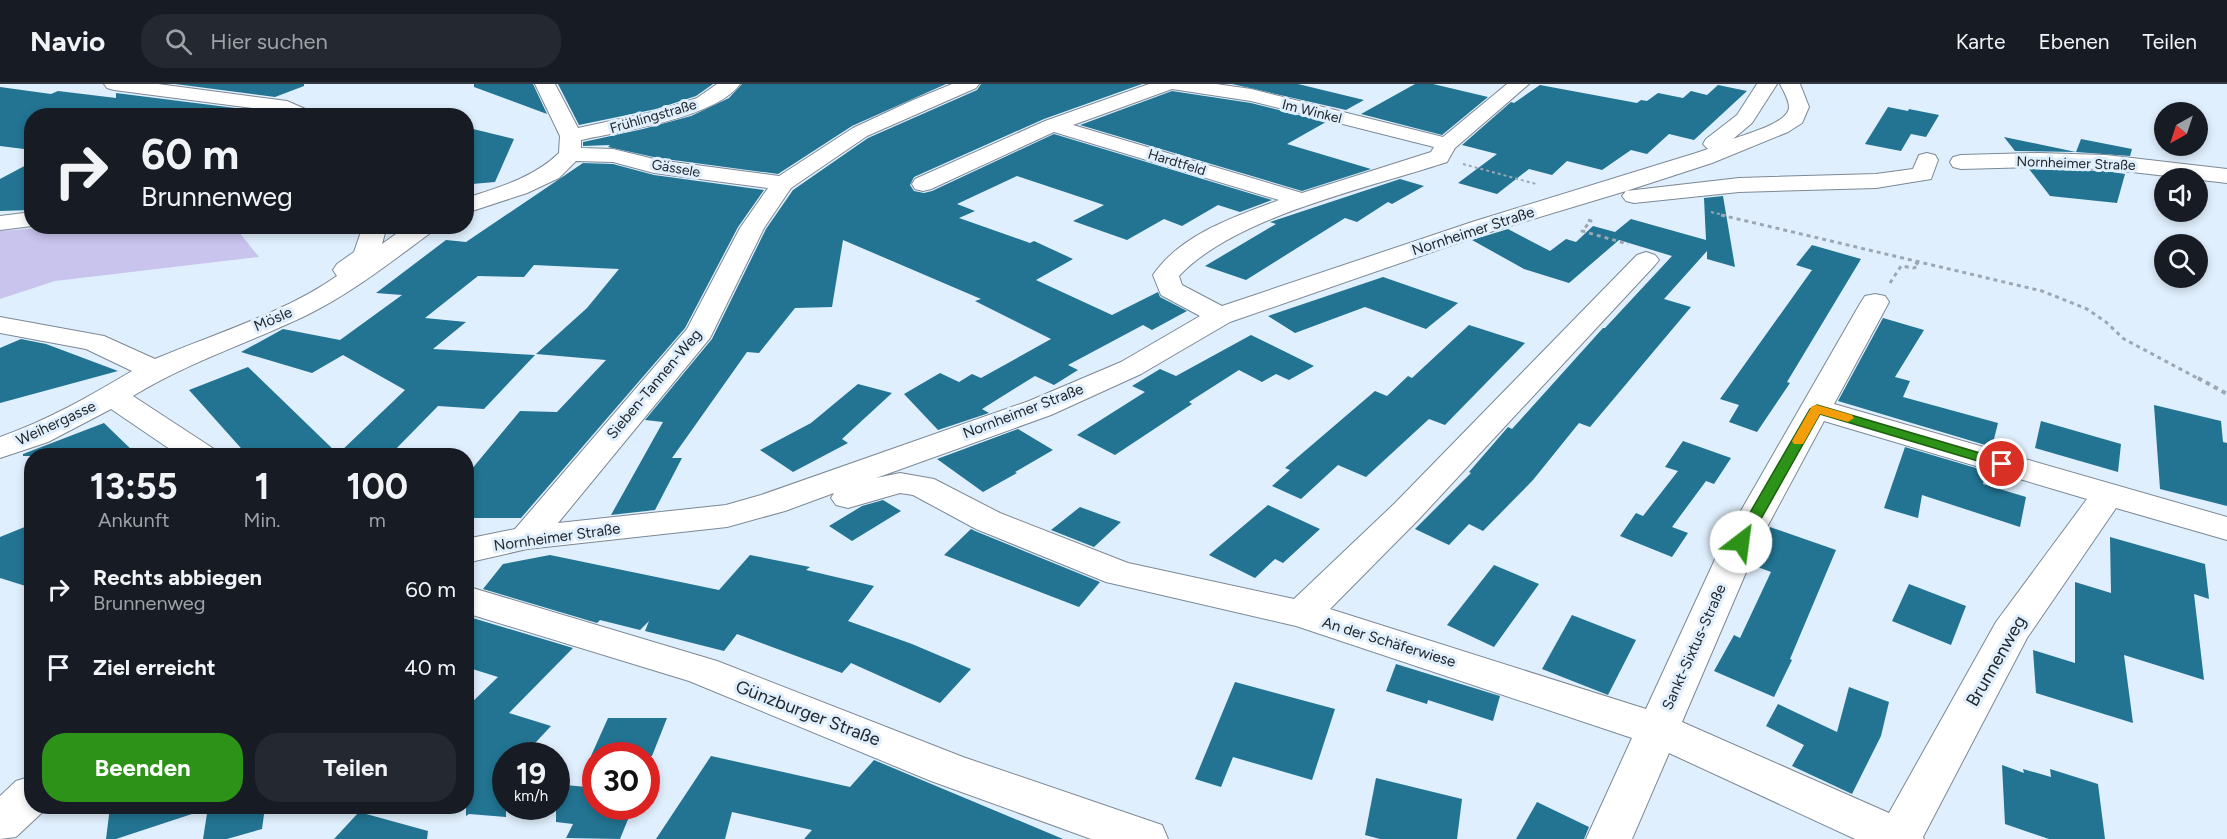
<!DOCTYPE html>
<html lang="de">
<meta charset="utf-8">
<style>
body{margin:0;font-family:Figtree,sans-serif;background:#242831;color:#f1f3f6;height:100vh;display:flex;flex-direction:column;font-size:22px;white-space:nowrap}
*{box-sizing:border-box;margin:0}
p{font-size:20px;color:#9ea1a6}
.icon{flex:none;width:33px;height:33px;fill:none;stroke:currentColor;stroke-width:2;stroke-linecap:round;stroke-linejoin:round}
.map{position:relative;flex:1;overflow:hidden}
.side{position:absolute;left:24px;top:364px;width:450px;height:366px;display:flex;flex-direction:column;background:#171b24;border-radius:24px;box-shadow:0 3px 9px #0003}
.side>*{flex:none}
.banner{position:absolute;left:24px;top:24px;width:450px;height:126px;border-radius:24px;box-shadow:0 3px 9px #0003;background:#171b24;color:#f1f3f6;overflow:hidden}
.needle{width:39px;rotate:219deg}
.buttons{position:absolute;left:2154px;top:18px;display:grid;gap:12px}
.buttons a{display:grid;place-items:center;width:54px;height:54px;border-radius:50%;background:#171b24;box-shadow:0 3px 9px #0003;font-size:30px}
.speed{position:absolute;left:492px;top:658px;display:flex;gap:12px;font-size:30px;font-weight:700;text-align:center}
.speed>*{display:grid;place-content:center;width:78px;height:78px;border-radius:50%;background:#171b24;box-shadow:0 3px 9px #0003;line-height:1}
.speed small{font-size:15px;font-weight:400}
.speed .limit{border:9px solid #d22;background:#fff;color:#111}
.pin{position:absolute;display:grid;place-items:center;width:51px;height:51px;color:#fff;margin:-26px;border:3px solid #fff;border-radius:50%;box-shadow:0 2px 6px #0007}
.me{position:absolute;width:66px;margin:-33px;rotate:30deg;stroke-linejoin:round;filter:drop-shadow(0 0 4px #0008)}
.turn{display:flex;align-items:center;gap:21px;height:126px;padding:0 18px;font-size:27px}
.turn .icon{width:78px;height:78px;stroke-width:2.5}
.turn b{display:block;font-size:42px;line-height:51px}
.eta{display:flex;justify-content:space-evenly;align-items:center;height:102px;text-align:center}
.eta b{font-size:36px;font-weight:700;line-height:42px}
.cta{display:flex;gap:12px;margin-top:auto;padding:12px 18px}
.cta a{flex:1;height:69px;border-radius:24px;background:#2d9318;color:#fff;font-size:24px;font-weight:700;line-height:69px;text-align:center}
.cta a+a{background:#242831;color:#f1f3f6}
ul{padding:0;list-style:none}
li{display:flex;align-items:center;gap:18px;height:78px;padding:0 18px}
li div{flex:1}
li b{display:block;font-size:22px}
li em{font-style:normal}
header{display:flex;align-items:center;gap:36px;box-sizing:border-box;height:84px;padding:0 30px;background:#171b24;border-bottom:2px solid #363941}
header strong{font-size:28px}
nav{display:flex;gap:33px;margin-inline-start:auto;font-size:21px}
.search{width:420px;height:54px;background:#242831;display:flex;align-items:center;gap:15px;box-sizing:border-box;padding:0 21px;border-radius:24px;color:#9ea1a6;font-size:22px}
.map>svg:first-child{display:block}
.green{fill:#c9c4ee}
.building{fill:#227492}
.lines{fill:none;stroke-linecap:round;stroke-linejoin:round}
.minor-casing{stroke:#7b8895;stroke-width:2}
.path-far2{stroke:#9ca7b2;stroke-width:2;stroke-dasharray:3 3;stroke-linecap:butt}
.path-far1{stroke:#9ca7b2;stroke-width:3;stroke-dasharray:4 4;stroke-linecap:butt}
.path{stroke:#9ca7b2;stroke-width:4;stroke-dasharray:4.5 4.5;stroke-linecap:butt}
.minor{fill:#fff;fill-rule:evenodd}
.route{fill:#2d9318;stroke:#1d6010;stroke-width:1.5}
.slow{fill:#f59e0b}
.labels{text-anchor:middle;stroke-width:6;stroke-linejoin:round;paint-order:stroke}
.far-street-label{font-size:14px;fill:#22272c;stroke:#e0effd}
.street-label{font-size:15px;fill:#22272c;stroke:#e0effd}
.near-street-label{font-size:18px;fill:#22272c;stroke:#e0effd}
</style>
<header>
<strong>Navio</strong>
<div class="search"><svg class="icon" aria-label="search" viewBox="0 0 24 24"><circle cx="10" cy="10" r="6"/><path d="M15 15l6 6"/></svg>Hier suchen</div>
<nav><a>Karte</a><a>Ebenen</a><a>Teilen</a></nav>
</header>
<div class="map">
<svg width="2227" height="755" viewBox="0 0 2227 755">
<rect width="100%" height="100%" fill="#e0effd"/>
<polygon class="green" points="53,143 235,143 259,173 55,197 0,215 0,147"/>
<g class="building">
<polygon points="175,0 304,0 304,2 275,13"/>
<polygon points="474,0 533,0 547,30 474,3"/>
<polygon points="558,0 713,0 696,12 656,25 579,41"/>
<polygon points="742,0 946,0 852,42 778,90 658,74 608,63 610,61 583,62 583,58 643,45 691,32 729,14"/>
<polygon points="981,0 1142,0 1044,35 914,93 910,101 914,107 924,109 932,107 1054,50 1272,116 1240,128 1218,121 1182,142 1164,135 1127,156 1073,137 1104,121 1017,92 957,120 975,127 959,134 1030,159 1034,157 1073,175 1036,196 1112,231 1158,208 1160,213 1187,227 1152,246 1143,241 1068,281 1078,286 1054,301 1035,292 982,325 989,329 938,346 904,310 940,289 959,298 972,290 981,294 1051,255 975,217 981,215 843,156 832,223 795,224 759,269 747,268 672,374 682,374 655,426 611,431 663,338 645,336 712,255 766,145 793,106 868,54 977,6"/>
<polygon points="1232,0 1298,0 1364,16 1346,26"/>
<polygon points="1415,0 1433,0 1488,13 1442,51 1361,30"/>
<polygon points="1540,1 1637,19 1641,16 1647,17 1658,9 1683,14 1691,7 1707,11 1718,1 1747,7 1694,56 1669,50 1647,70 1631,66 1602,86 1567,77 1552,91 1529,85 1497,110 1458,99 1497,70 1462,61 1511,18 1514,19"/>
<polygon points="0,3 51,10 58,7 116,14 116,9 243,25 227,32 32,32 32,66 0,62"/>
<polygon points="1172,7 1251,19 1326,38 1287,60 1371,85 1302,107 1080,41"/>
<polygon points="1888,23 1908,27 1909,25 1939,31 1926,53 1911,50 1901,67 1865,60"/>
<polygon points="469,44 514,55 495,98 472,100"/>
<polygon points="2004,53 2076,68 2015,67"/>
<polygon points="2081,55 2132,65 2130,72 2076,68"/>
<polygon points="32,78 32,126 0,127 0,95"/>
<polygon points="583,79 613,80 654,91 764,106 738,143 685,244 521,434 466,434 466,392 520,327 557,328 606,276 536,270 587,224 619,185 534,181 524,193 478,192 425,234 466,238 433,265 535,271 484,325 438,322 389,372 248,372 189,306 248,283 338,370 405,306 343,271 312,289 241,268 283,245 340,256 402,211 376,209 446,156 466,158"/>
<polygon points="2029,85 2106,87 2125,90 2117,119 2050,112"/>
<polygon points="1400,95 1424,102 1392,120 1388,118 1357,138 1345,134 1246,196 1205,182 1276,140 1270,138"/>
<polygon points="1723,112 1735,183 1707,175 1707,167 1664,215 1691,223 1590,343 1579,339 1533,396 1483,447 1469,440 1449,461 1415,445 1471,389 1469,388 1508,343 1512,345 1603,244 1605,244 1672,172 1619,156 1569,199 1524,185 1472,156 1508,145 1550,167 1566,155 1576,158 1593,142 1615,148 1631,135 1706,156 1704,114"/>
<polygon points="1812,161 1861,175 1787,298 1790,299 1757,348 1729,338 1739,321 1720,315 1812,186 1796,181"/>
<polygon points="1383,193 1458,219 1426,245 1365,223 1295,249 1268,232"/>
<polygon points="1883,234 1924,246 1895,293 1910,297 1903,313 1998,339 1992,363 1838,317"/>
<polygon points="1469,241 1525,259 1445,341 1429,335 1366,393 1338,381 1301,415 1272,402 1290,386 1285,384 1375,307 1387,312 1408,292 1412,294"/>
<polygon points="1251,251 1314,282 1289,296 1276,290 1262,298 1239,286 1189,318 1192,320 1115,371 1077,351 1145,308 1132,302 1160,285 1176,292"/>
<polygon points="21,255 46,260 118,287 0,319 0,264"/>
<polygon points="858,300 892,309 842,355 848,359 793,388 760,366 811,339"/>
<polygon points="2154,321 2221,337 2223,358 2227,359 2227,422 2160,405"/>
<polygon points="2041,337 2121,360 2118,388 2035,364"/>
<polygon points="104,339 138,372 23,372 23,370"/>
<polygon points="1018,345 1053,366 1015,388 1017,389 983,408 937,375"/>
<polygon points="1683,357 1731,374 1714,400 1706,397 1672,443 1688,449 1672,473 1620,452 1636,429 1643,432 1678,387 1665,383"/>
<polygon points="1905,363 1986,387 1983,400 2026,413 2020,443 1922,411 1918,434 1884,424"/>
<polygon points="883,416 901,427 852,457 829,442 862,422"/>
<polygon points="1268,421 1320,445 1283,479 1275,475 1255,494 1209,471"/>
<polygon points="1080,423 1121,438 1094,463 1051,446"/>
<polygon points="32,440 32,504 0,494 0,453"/>
<polygon points="1770,443 1836,466 1790,575 1792,576 1774,613 1714,587 1734,551 1740,554 1771,488 1752,481"/>
<polygon points="971,445 975,447 1100,498 1079,523 944,471"/>
<polygon points="2110,453 2205,480 2209,515 2194,510 2204,596 2124,571 2133,639 2036,609 2033,566 2075,579 2075,498 2111,509"/>
<polygon points="550,471 719,506 750,471 810,483 806,486 874,502 848,537 912,560 971,585 940,619 851,579 842,589 737,550 724,567 645,547 649,537 640,546 600,536 597,539 483,505 503,480"/>
<polygon points="1494,481 1539,500 1494,563 1447,541"/>
<polygon points="1909,500 1966,522 1951,561 1892,537"/>
<polygon points="1572,531 1636,556 1608,611 1542,585"/>
<polygon points="466,532 573,564 509,629 551,642 523,672 506,672 506,691 501,695 506,696 506,733 469,730 466,732 466,624 498,593 466,583"/>
<polygon points="1396,580 1500,612 1493,637 1428,616 1427,620 1386,607"/>
<polygon points="1235,598 1335,625 1312,696 1233,673 1221,703 1195,695"/>
<polygon points="1849,603 1889,618 1881,652 1852,710 1792,682 1804,661 1766,642 1778,620 1837,648"/>
<polygon points="608,634 667,634 652,672 591,672"/>
<polygon points="711,672 850,703 874,676 1063,755 804,755 812,746 732,728 725,755 656,755"/>
<polygon points="2002,681 2024,689 2023,685 2051,693 2050,685 2098,700 2105,755 2049,755 2005,740"/>
<polygon points="1376,694 1462,715 1457,755 1380,755 1365,751"/>
<polygon points="556,700 596,704 596,723 633,723 620,755 566,754 573,740 556,738"/>
<polygon points="1537,718 1589,743 1584,755 1516,755"/>
<polygon points="110,723 197,723 198,728 116,755 106,755"/>
<polygon points="208,723 265,723 262,745 227,755 203,755"/>
<polygon points="359,728 428,747 427,755 334,755"/>
</g>
<g class="lines">
<g class="minor-casing">
<g id="minor">
<polygon points="104,0 158,0 287,17 312,28 315,32 288,32 282,28 114,6 107,4"/>
<path d="M535 0H555L578 44 657 27 697 14 717 0H740C716 34 621 47 581 56V64L613 65 658 76 779 92 853 44 911 17 952 0H979L976 4 867 52 791 104 764 144 710 254 558 439 726 421 761 411 1029 317 1121 278 1200 232 1161 211 1153 191C1181 150 1234 133 1279 116L1054 48 931 105 923 107 915 105 912 100 915 95 1045 37 1149 0H1216L1251 5 1443 53 1507 0H1529L1455 64 1447 78C1369 104 1235 132 1179 192L1182 201 1222 222 1472 138 1696 69 1708 65 1703 60 1706 55 1737 31 1757 0H1777L1752 39 1733 55C1746 50 1789 39 1789 23 1789 16 1783 6 1780 0H1800L1809 23 1802 39 1788 48 1712 79 1626 107 1739 94 1876 90 1913 85 1919 71 1927 69 1935 71 1938 76 1931 95 1876 104 1739 108 1634 119 1626 117 1622 112 1626 107 1490 148 1230 238 1141 290 1051 331 876 394 900 389 934 395 1000 429 1128 479 1294 515 1395 419 1637 171 1646 168 1655 171 1659 176 1655 181 1419 435 1330 525 1646 625 1723 458 1861 218 1865 212 1875 210 1885 212 1889 218 1834 320 2227 433V456L2116 424 2027 554 1923 753 1924 755H1855L1669 669 1632 755H1586L1632 654 1296 542 1106 498 976 445 913 411 900 409 848 424 836 421 831 414 834 409 785 427 727 443 527 465 466 479V455L515 445 687 245 740 144 768 104 654 89 613 78 576 77 559 94 527 109 466 129V114C500 103 533 94 559 69L560 52ZM1172 5 1251 17 1434 63 1431 68 1302 109 1073 41ZM1824 337 2087 415 1996 538 1889 729 1682 638 1759 458Z"/>
<polygon points="2038,69 2106,71 2227,85 2227,99 2106,85 2038,83 1961,85 1953,83 1950,78 1953,73 1961,71"/>
<polygon points="32,128 32,142 0,146 0,132"/>
<path d="M363 142H387L382 160 407 142H436L433 147C392 177 352 209 307 231 249 259 188 278 133 312L214 365 218 372H180L111 325 48 358 0 374V353C46 337 90 312 132 287L86 265 0 249V233L104 252 155 275C214 250 284 229 337 192L333 186 337 180 354 168Z"/>
<polygon points="466,502 717,577 963,673 1162,741 1168,755 1091,755 931,697 689,597 466,529"/>
<polygon points="32,692 32,723 48,723 16,753 0,755 0,712 16,697"/>
</g>
</g>
<g class="path-far2">
<polyline points="1463,80 1536,100"/>
<polyline points="1711,128 1728,132"/>
</g>
<g class="path-far1">
<polyline points="1721,131 2042,207 2087,225 2106,238 2124,255 2201,296"/>
<polyline points="1588,136 1591,137 1582,147 1628,160"/>
<polyline points="1890,199 1901,182 1914,184 1919,181 1915,178"/>
</g>
<polyline class="path" points="2198,294 2227,310"/>
<use href="#minor" class="minor"/>
</g>
<polygon class="route" points="1817,321 2007,377 2009,380 2007,383 1998,383 1820,330 1748,458 1741,463 1736,461 1733,458 1810,325"/>
<polygon class="slow" points="1817,321 1852,331 1854,334 1848,338 1820,330 1803,360 1794,360 1792,357 1812,322"/>
<g class="labels">
<g class="far-street-label">
<text transform="translate(1312 27) rotate(14)" y="5">Im Winkel</text>
<text transform="translate(653 32) rotate(-16)" y="5">Frühlingstraße</text>
<text transform="translate(1177 78) rotate(17)" y="5">Hardtfeld</text>
<text transform="translate(2076 79) rotate(2)" y="5">Nornheimer Straße</text>
<text transform="translate(676 84) rotate(10)" y="5">Gässele</text>
</g>
<g class="street-label">
<text transform="translate(1473 147) rotate(-18)" y="5">Nornheimer Straße</text>
<text transform="translate(273 235) rotate(-23)" y="5">Mösle</text>
<text transform="translate(654 300) rotate(-50)" y="5">Sieben-Tannen-Weg</text>
<text transform="translate(1023 327) rotate(-21)" y="5">Nornheimer Straße</text>
<text transform="translate(56 339) rotate(-25)" y="5">Weihergasse</text>
<text transform="translate(557 453) rotate(-8)" y="5">Nornheimer Straße</text>
<text transform="translate(1389 558) rotate(17)" y="5">An der Schäferwiese</text>
<text transform="translate(1694 563) rotate(-66)" y="5">Sankt-Sixtus-Straße</text>
</g>
<g class="near-street-label">
<text transform="translate(1996 577) rotate(-60)" y="6">Brunnenweg</text>
<text transform="translate(808 629) rotate(21)" y="6">Günzburger Straße</text>
</g>
</g>
</svg>
<div class="buttons">
<a><svg class="needle" viewBox="-14 -14 28 28"><path d="M0-13l5 13h-10z" fill="#e53935"/><path d="M0 13l5-13h-10z" fill="#9ea1a6"/></svg></a>
<a><svg class="icon" aria-label="sound" viewBox="0 0 24 24"><path d="M4 9h4l5-4v14l-5-4H4zM17 9q2 3 0 6"/></svg></a>
<a><svg class="icon" aria-label="search" viewBox="0 0 24 24"><circle cx="10" cy="10" r="6"/><path d="M15 15l6 6"/></svg></a>
</div>
<div class="speed"><div>19<small>km/h</small></div><div class="limit">30</div></div>
<div class="pin" style="left:2002px;top:380px;background:#d93025"><svg class="icon" aria-label="arrive" viewBox="0 0 24 24"><path d="M6 21V4h12l-3 4 3 4H6"/></svg></div>
<svg class="me" style="left:1741px;top:458px" viewBox="-20 -20 40 40"><circle r="19" fill="#fff"/><path d="M0-13L10 11 0 6-10 11z" fill="#2d9318"/></svg>
<div class="banner">
<div class="turn"><svg class="icon" aria-label="right" viewBox="0 0 24 24"><path d="M7 20v-9h11M14 6l5 5-5 5"/></svg><div><b>60 m</b>Brunnenweg</div></div>
</div>
<section class="side">
<div class="eta">
<div><b>13:55</b><p>Ankunft</p></div>
<div><b>1</b><p>Min.</p></div>
<div><b>100</b><p>m</p></div>
</div>
<ul>
<li><svg class="icon" aria-label="right" viewBox="0 0 24 24"><path d="M7 20v-9h11M14 6l5 5-5 5"/></svg><div><b>Rechts abbiegen</b><p>Brunnenweg</p></div><em>60 m</em></li>
<li><svg class="icon" aria-label="arrive" viewBox="0 0 24 24"><path d="M6 21V4h12l-3 4 3 4H6"/></svg><div><b>Ziel erreicht</b></div><em>40 m</em></li>
</ul>
<div class="cta"><a>Beenden</a><a>Teilen</a></div>
</section>
</div>
